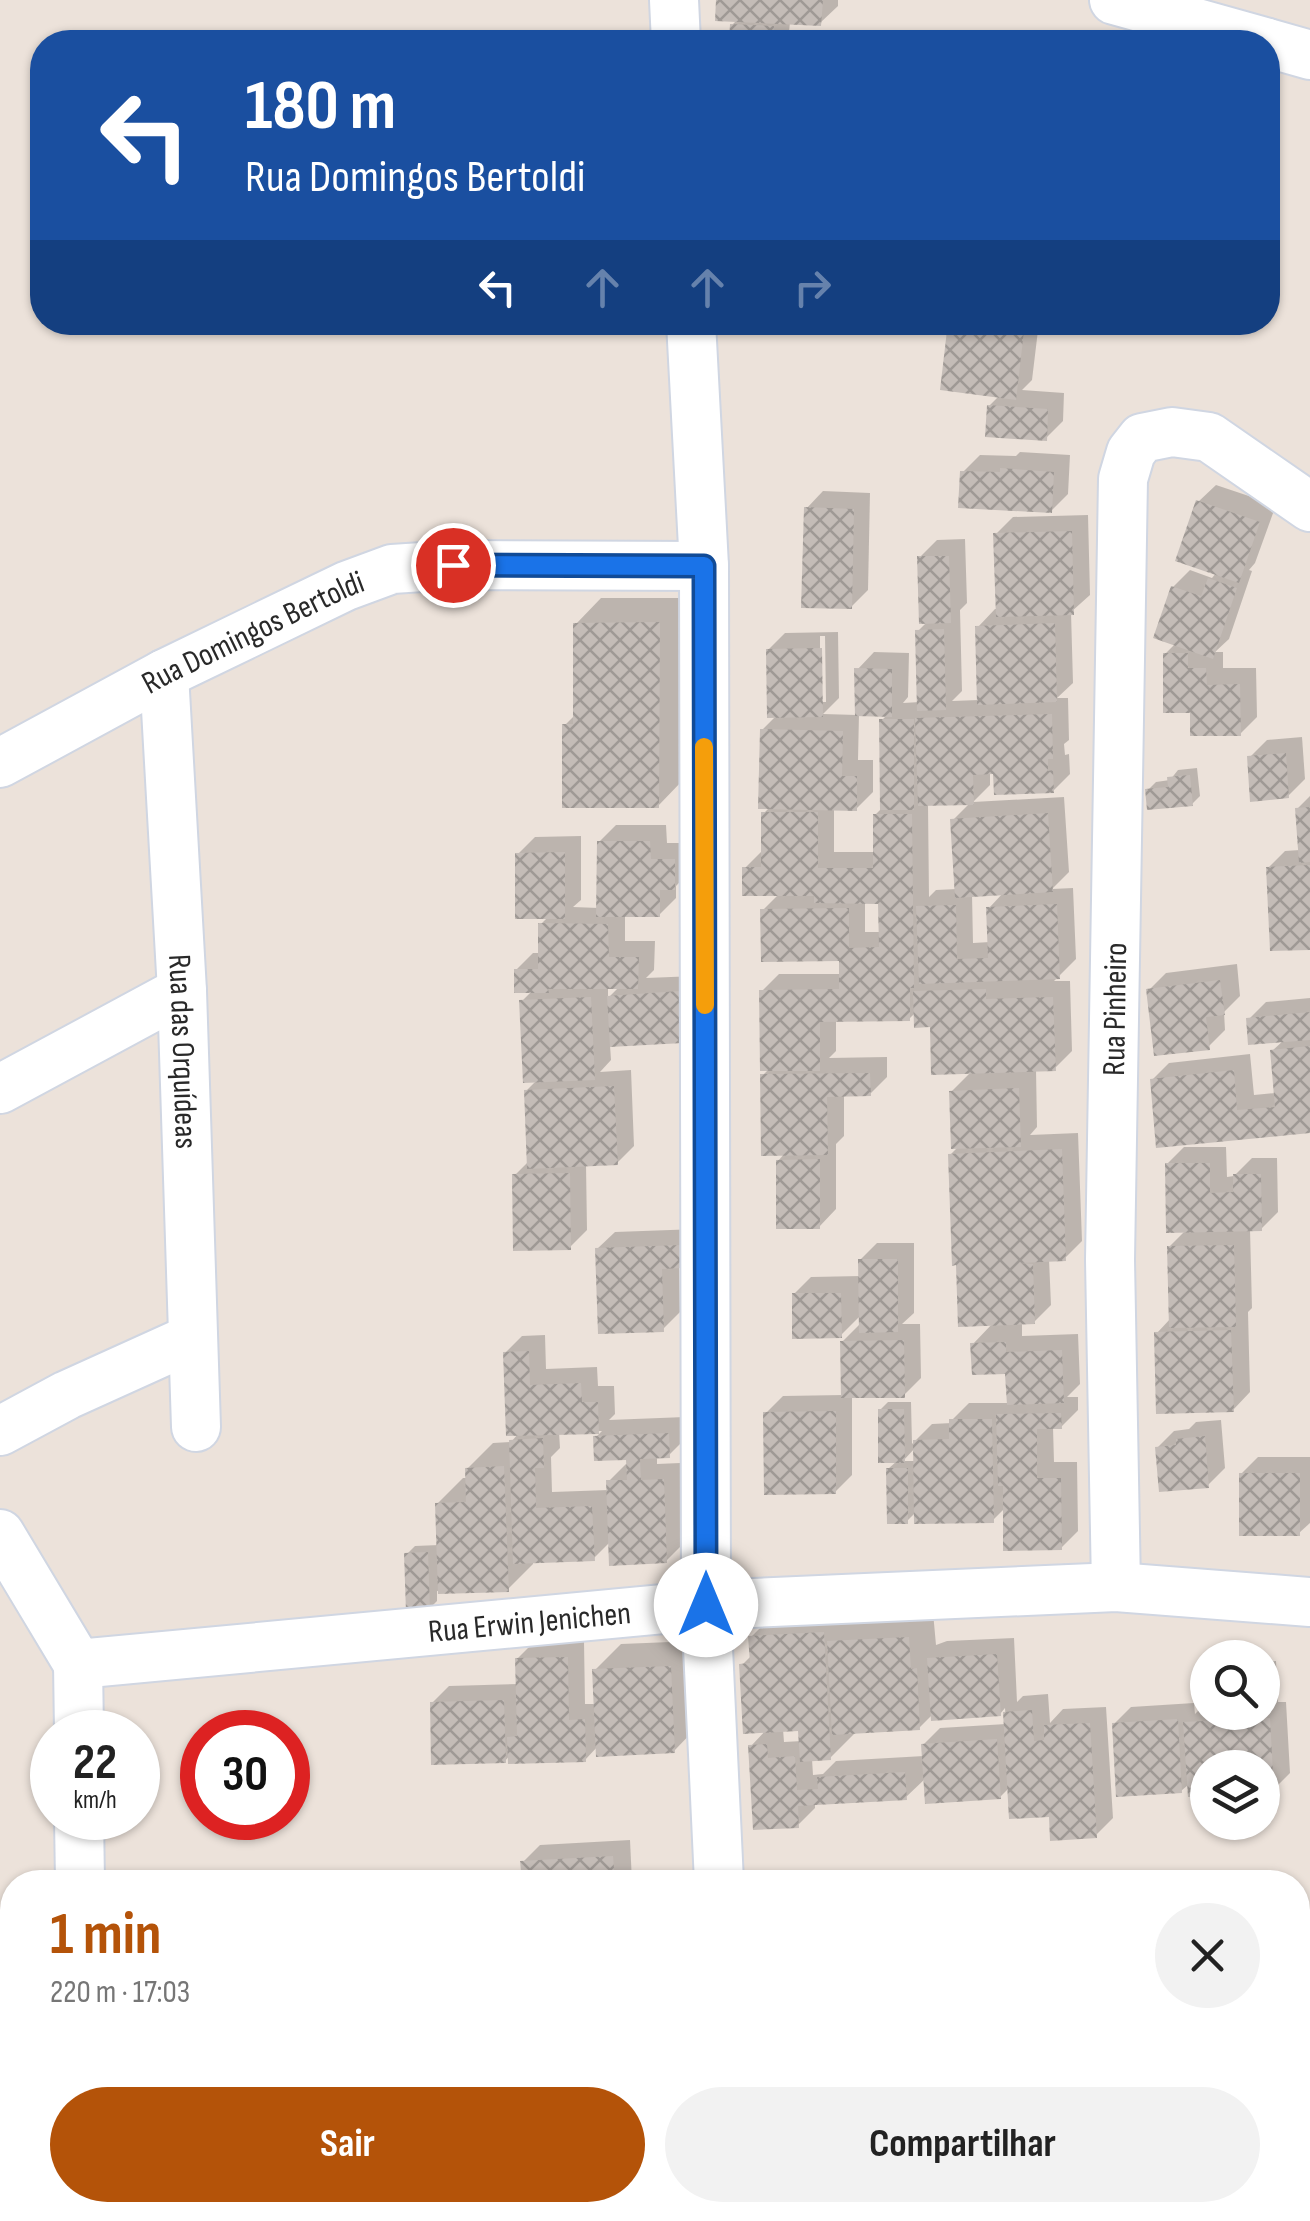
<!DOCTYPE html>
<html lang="pt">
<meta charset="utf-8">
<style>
body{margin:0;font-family:"Sofia Sans Condensed",sans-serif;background:#f2f2f2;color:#222;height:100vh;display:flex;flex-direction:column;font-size:38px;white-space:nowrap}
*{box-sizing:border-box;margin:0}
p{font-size:32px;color:#767676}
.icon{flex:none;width:55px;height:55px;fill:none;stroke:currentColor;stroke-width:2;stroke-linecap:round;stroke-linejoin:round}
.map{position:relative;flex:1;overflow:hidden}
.details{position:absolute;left:0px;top:1870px;width:1310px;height:352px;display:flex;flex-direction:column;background:#fff;border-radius:40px 40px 0 0;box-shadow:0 2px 8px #0004}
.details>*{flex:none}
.top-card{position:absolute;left:30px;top:30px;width:1250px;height:305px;border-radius:40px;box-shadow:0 2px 8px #0004;background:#1a4fa0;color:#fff;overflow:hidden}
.buttons{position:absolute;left:1190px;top:1640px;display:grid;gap:20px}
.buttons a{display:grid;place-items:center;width:90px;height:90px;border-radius:50%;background:#fff;box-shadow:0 2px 8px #0004;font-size:50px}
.speed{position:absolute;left:30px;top:1710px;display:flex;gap:20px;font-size:50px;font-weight:700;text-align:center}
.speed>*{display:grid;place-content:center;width:130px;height:130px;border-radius:50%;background:#fff;box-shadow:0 2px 8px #0004;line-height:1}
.speed small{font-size:25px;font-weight:400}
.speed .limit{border:15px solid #d22;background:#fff;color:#111}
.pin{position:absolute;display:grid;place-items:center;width:85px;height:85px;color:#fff;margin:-42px;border:5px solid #fff;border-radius:50%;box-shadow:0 2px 10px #0007}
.me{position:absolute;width:110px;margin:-55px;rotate:0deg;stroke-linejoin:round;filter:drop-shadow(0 0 8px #0008)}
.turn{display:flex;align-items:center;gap:35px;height:210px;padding:0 50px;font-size:45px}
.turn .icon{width:130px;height:130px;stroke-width:2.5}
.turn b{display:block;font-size:70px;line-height:85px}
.lanes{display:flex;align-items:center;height:95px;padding:0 50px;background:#0003;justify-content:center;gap:50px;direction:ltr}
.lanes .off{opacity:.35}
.round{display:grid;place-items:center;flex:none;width:105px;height:105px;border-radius:52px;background:#f2f2f2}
.headline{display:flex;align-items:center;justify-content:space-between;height:170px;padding:0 50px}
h1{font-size:60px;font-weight:700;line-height:75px;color:#b45309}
.cta{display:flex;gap:20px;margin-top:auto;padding:20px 50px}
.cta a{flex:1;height:115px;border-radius:60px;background:#b45309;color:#fff;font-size:40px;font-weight:700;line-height:115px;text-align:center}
.cta a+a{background:#f2f2f2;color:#222}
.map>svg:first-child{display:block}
.shadow{fill:#0003;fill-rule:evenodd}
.building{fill:url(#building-cross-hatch)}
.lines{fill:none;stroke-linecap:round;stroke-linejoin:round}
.minor-casing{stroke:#d0d6e2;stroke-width:52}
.minor{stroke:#fff;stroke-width:48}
.route-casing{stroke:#114b97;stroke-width:25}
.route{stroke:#1a73e8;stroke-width:18}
.slow{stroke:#f59e0b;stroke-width:18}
.labels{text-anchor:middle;stroke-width:10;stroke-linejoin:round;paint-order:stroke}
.street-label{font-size:32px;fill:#292929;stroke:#fff}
</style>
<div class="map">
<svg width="1310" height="2221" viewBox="0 0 1310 2221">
<defs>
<pattern id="building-cross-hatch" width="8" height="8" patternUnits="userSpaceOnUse" patternTransform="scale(2.5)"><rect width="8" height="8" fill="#c4bcb7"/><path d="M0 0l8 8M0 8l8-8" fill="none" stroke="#9f9995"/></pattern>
</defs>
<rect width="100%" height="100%" fill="#ece2da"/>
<g class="shadow">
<polygon points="718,0 838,0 838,6 820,23 790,22 788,42 731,42 732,25 738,19"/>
<polygon points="951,322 1039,322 1032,380 1022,390 1064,393 1063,421 1046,438 989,406 1000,395"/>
<polygon points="1020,452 1070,455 1068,494 1051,511 963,472 980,455 1016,456"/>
<polygon points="1216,485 1276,505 1255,563 1249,570 1252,571 1229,639 1215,652 1223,652 1223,668 1256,668 1257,717 1240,734 1192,711 1165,654 1176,643 1173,587 1190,570 1212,578 1216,573 1198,502"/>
<polygon points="823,491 870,493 868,590 851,607 806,509"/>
<path d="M1088 515 1090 595 1071 612 1073 683 1057 698H1068L1069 740 1064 744 1065 755 1069 754 1070 774 1053 791 996 772H990V785L973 802 1064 797 1069 872 1052 889 1073 888 1076 959 1054 981H1070L1072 1051 1055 1068 1036 1069 1037 1127 1030 1135 1078 1133 1082 1241 1065 1258 1049 1259 1051 1305 1034 1322H1022V1336L1078 1334 1080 1384 1067 1397H1078V1410L1061 1427H1053L1054 1462H1077L1078 1531 1061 1548 1005 1508 993 1520 916 1512 907 1521 888 1469 897 1461 880 1410 888 1402H911L912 1444 932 1424 952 1423V1420L969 1403H1009L1007 1371 973 1344 993 1323 950 1155 958 1147 951 1092 972 1071 932 1025 916 1012 909 1019H836V1051L829 1058 887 1057V1077L870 1094H844V1136L836 1144V1209L819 1227 778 1161 785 1153 763 1075 769 1069 762 991 779 974H841V959L763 910 779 894 745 868 762 851 764 813 770 807 762 730 777 715 768 650 785 633 838 632 839 698 823 714 857 715V670L874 652 909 653 908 697 903 703 920 702 918 631 928 621 920 557 937 540 965 539 967 603 960 610 962 691 952 701 979 700 978 627 995 609H998L996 534 1013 517ZM820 636H825L826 702H820ZM859 714H888L882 720V808L875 815 876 852H834V808L856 809 873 792V760H858ZM970 803 953 820 957 889 936 890 929 897 928 804ZM1004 892 989 908 990 942 973 943 972 894ZM865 901H881V932H865ZM915 1448 916 1461H903Z"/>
<polygon points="601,598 684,598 683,780 658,806 565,725 576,714 576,624"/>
<polygon points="1302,737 1305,779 1288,796 1250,757 1267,740"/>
<polygon points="1197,768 1200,796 1192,804 1148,790 1156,782 1170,780 1178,770"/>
<polygon points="1310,796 1310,947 1268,868 1285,851 1300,850 1297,809"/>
<path d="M616 825H666L667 843H691V870L676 886V898L659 915H625V941H655L654 970 646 978 696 976 699 1023 610 1045 611 1060 600 1072 631 1070 634 1146 617 1163 586 1164 587 1230 570 1247 515 1175 529 1161 526 1091 537 1080 522 1001 533 990 516 970 533 953H541V924L548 917 518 854 535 837 581 836V900L573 907 599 908V842ZM608 987H619L608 998Z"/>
<polygon points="1237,964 1240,996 1224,1012 1225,1030 1208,1047 1149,990 1166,973"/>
<polygon points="1310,998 1310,1130 1158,1145 1152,1080 1169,1063 1250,1054 1254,1095 1276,1093 1272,1051 1284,1040 1249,1019 1266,1002"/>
<polygon points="1184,1147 1226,1147 1227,1177 1234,1176 1252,1158 1277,1158 1278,1212 1261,1229 1250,1229 1252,1308 1248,1312 1250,1392 1233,1410 1157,1333 1171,1318 1169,1247 1186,1230 1167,1164"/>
<polygon points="698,1229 679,1265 680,1312 663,1329 597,1249 615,1232"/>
<polygon points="877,1243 914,1243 914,1313 902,1324 920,1324 921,1378 904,1395 852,1395 852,1475 835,1492 766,1413 783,1396 843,1395 842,1342 859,1325 861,1315 841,1335 794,1294 811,1277 861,1276 860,1260"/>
<path d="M545 1335 546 1369 597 1367 598 1386H614L615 1414 609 1420 685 1417 686 1438 669 1455 657 1456V1464L680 1463 683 1544 666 1561 611 1541 594 1558 533 1560V1564L508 1589 437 1591V1601L429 1609 407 1554 415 1546 439 1545 437 1504 463 1478H467V1469L493 1443 511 1442 518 1434 505 1353 522 1336ZM602 1431 596 1437 629 1457V1464H626L609 1481V1490L552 1492 551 1457 560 1448 559 1432Z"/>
<polygon points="1221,1420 1225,1468 1208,1485 1157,1448 1174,1431 1189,1429 1196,1422"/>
<polygon points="1258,1457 1310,1457 1310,1523 1299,1533 1241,1474"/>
<path d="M776 1612H933L936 1645 947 1641 1014 1638 1017 1702 1023 1696 1048 1694 1050 1723 1063 1709 1106 1707 1113 1818 1096 1835 1010 1787 1000 1797 926 1778 906 1797 815 1802V1808L798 1825 751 1746 766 1730 742 1665 752 1655 751 1637ZM1005 1708 1006 1724 940 1728 923 1745 924 1756 836 1761 823 1774 813 1775 812 1759 830 1758 857 1731 919 1728 933 1714H1000ZM801 1728 802 1741 784 1742 783 1729Z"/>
<polygon points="584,1641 585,1704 596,1704 595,1670 621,1644 695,1641 699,1725 674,1751 598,1746 585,1760 510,1755 505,1761 432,1703 449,1686 518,1684 517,1659 534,1642"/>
<polygon points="1276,1661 1278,1702 1286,1702 1290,1773 1273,1790 1262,1768 1208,1768 1181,1791 1114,1724 1131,1707 1194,1703 1195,1714 1203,1706 1208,1706 1208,1712 1262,1712 1262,1662"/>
<polygon points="630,1840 632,1882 524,1882 523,1862 540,1845"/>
</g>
<g class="building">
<polygon points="716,0 823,0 821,26 715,21"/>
<polygon points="730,24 774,26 773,42 729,42"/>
<polygon points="948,322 1025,322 1016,400 940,390"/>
<polygon points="987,405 1048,409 1047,441 985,437"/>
<polygon points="1000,468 1054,472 1052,513 958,508 960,471 1000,472"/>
<polygon points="1196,500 1260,522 1239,583 1175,561"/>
<polygon points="804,507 854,509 852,609 801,608"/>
<polygon points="1072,531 1074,615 996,617 993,533"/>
<polygon points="917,556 949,556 951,623 919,624"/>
<polygon points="1208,578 1237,588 1213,659 1153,638 1171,586 1201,596"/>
<polygon points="660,622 659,808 562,808 562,724 573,724 573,623"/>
<polygon points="1055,623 1057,702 977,705 975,626"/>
<polygon points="944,629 946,710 917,711 915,630"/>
<polygon points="822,648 823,717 767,718 766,649"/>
<polygon points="1163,653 1188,653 1188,668 1206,668 1207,685 1240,684 1241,736 1190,736 1190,713 1163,713"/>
<polygon points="854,668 892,669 892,717 855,716"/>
<polygon points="1052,714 1053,759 1048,759 1048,771 1053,770 1054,793 994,795 993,774 973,775 974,805 918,806 915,718"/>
<polygon points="879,719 914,719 914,810 880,810"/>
<polygon points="760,729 843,731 842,776 857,776 857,811 758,809"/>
<polygon points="1286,753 1289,798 1250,802 1247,756"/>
<polygon points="1190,775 1193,806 1147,810 1145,789 1168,787 1167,777"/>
<polygon points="1310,807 1310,862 1299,863 1295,808"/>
<polygon points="761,812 818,812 818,868 873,868 873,814 912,814 914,988 910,988 910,1021 820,1022 820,1071 760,1071 759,990 839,989 839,961 761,962 760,909 849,908 849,948 879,947 878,904 814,903 814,896 742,896 742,867 761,867"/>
<polygon points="1048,813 1053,892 955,898 950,819"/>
<polygon points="597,841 650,841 651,859 675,859 675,890 660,890 660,917 596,917"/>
<polygon points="565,852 565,919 515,919 515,853"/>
<polygon points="1310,865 1310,950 1270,951 1266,867"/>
<polygon points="1057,904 1060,979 919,984 916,906 956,905 957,959 988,958 986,907"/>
<polygon points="538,923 608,924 609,957 639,957 638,989 548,989 549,993 514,993 514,969 538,969"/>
<polygon points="1220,980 1225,1015 1206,1017 1210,1050 1154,1056 1146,989"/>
<polygon points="986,989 986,999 1053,997 1056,1071 931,1075 930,1027 914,1028 913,991"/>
<polygon points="680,991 683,1043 610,1047 607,996"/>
<polygon points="591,997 595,1080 523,1083 519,1000"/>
<polygon points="1310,1012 1310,1040 1248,1045 1246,1018"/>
<polygon points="1310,1046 1310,1133 1156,1148 1150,1079 1234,1070 1237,1110 1275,1107 1270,1050"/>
<polygon points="870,1073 871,1096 827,1097 828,1155 761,1156 760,1074"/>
<polygon points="614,1086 618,1165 527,1169 524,1090"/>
<polygon points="1019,1088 1021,1147 951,1149 949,1091"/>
<polygon points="1062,1149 1066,1261 1019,1263 1033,1264 1035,1324 958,1327 956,1265 952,1266 948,1154"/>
<polygon points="820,1159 820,1229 776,1229 776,1160"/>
<polygon points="1165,1163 1210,1163 1210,1193 1233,1192 1233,1174 1261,1174 1262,1231 1166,1233"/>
<polygon points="570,1173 571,1250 513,1251 512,1174"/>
<polygon points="682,1245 682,1268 662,1269 664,1332 598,1334 595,1248"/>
<polygon points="1234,1245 1236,1327 1169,1328 1167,1246"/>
<polygon points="858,1259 898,1259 898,1332 859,1333"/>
<polygon points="792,1293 841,1293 842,1338 792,1339"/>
<polygon points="1231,1330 1234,1412 1156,1414 1154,1332"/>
<polygon points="904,1340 905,1398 841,1398 840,1341"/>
<polygon points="1006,1342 1006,1352 1062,1350 1064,1403 1007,1405 1005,1374 972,1375 970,1343"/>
<polygon points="529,1351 530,1385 581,1383 582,1402 598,1402 599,1434 506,1436 503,1352"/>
<polygon points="878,1409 904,1409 905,1463 878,1463"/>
<polygon points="836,1411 836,1494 764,1495 763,1412"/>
<polygon points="1061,1413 1062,1429 1037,1429 1037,1478 1061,1478 1062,1550 1003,1551 1003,1486 998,1486 996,1414"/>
<polygon points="949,1419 992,1419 994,1523 914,1524 913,1440 949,1439"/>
<polygon points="669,1433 670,1458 640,1459 641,1480 664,1479 667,1563 609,1566 606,1480 627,1480 626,1460 594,1461 593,1436"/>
<polygon points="1205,1436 1209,1488 1159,1492 1155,1447 1176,1445 1176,1439"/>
<polygon points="543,1438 544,1468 535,1468 536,1508 592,1506 595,1561 513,1564 509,1440"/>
<polygon points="504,1466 509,1592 438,1594 435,1503 466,1502 465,1468"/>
<polygon points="886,1468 908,1468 908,1524 887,1524"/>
<rect x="1239" y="1473" width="61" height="63"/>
<polygon points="428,1552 430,1611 406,1612 404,1553"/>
<polygon points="824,1632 831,1760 800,1762 798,1731 743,1734 739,1664 750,1663 748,1636"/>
<polygon points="909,1637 911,1669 917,1668 920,1730 832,1735 827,1641"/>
<polygon points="997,1654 1001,1716 931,1721 927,1658"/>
<polygon points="568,1657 569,1720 585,1719 586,1762 508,1764 507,1737 517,1736 515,1658"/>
<polygon points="671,1666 675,1753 596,1757 592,1669"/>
<polygon points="1269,1668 1271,1711 1262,1712 1262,1669"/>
<polygon points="504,1700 506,1763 431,1765 430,1702"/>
<polygon points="1032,1710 1034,1741 1044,1740 1044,1725 1090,1723 1097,1838 1050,1841 1049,1817 1009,1819 1003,1712"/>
<polygon points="1270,1718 1274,1792 1262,1793 1262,1768 1208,1768 1208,1796 1188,1797 1183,1722"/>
<polygon points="1178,1719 1182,1793 1116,1797 1112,1723"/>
<polygon points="997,1739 1001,1799 925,1804 921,1744"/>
<polygon points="767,1744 768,1758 795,1756 797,1790 818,1789 817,1777 905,1772 907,1800 798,1806 799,1828 753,1830 748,1745"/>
<polygon points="613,1856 615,1882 522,1882 520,1861"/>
</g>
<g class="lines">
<g class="minor-casing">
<g id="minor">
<polyline points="674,0 676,42"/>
<polyline points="1114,0 1265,42"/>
<polyline points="1268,43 1310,55"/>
<polyline points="691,322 704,566 706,1605 719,1882"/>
<path id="s1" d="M164 674 182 991 196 1427"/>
<path id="s2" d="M0 763 164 674 346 586 392 569 453 565 704 566"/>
<polyline points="0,1089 182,991"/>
<polyline points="0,1431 67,1395 193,1338"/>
<path id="s3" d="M0 1534 78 1664 706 1605 1116 1587 1310 1602"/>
<path id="s4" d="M1116 1587 1110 1260 1123 479 1131 452 1142 438 1172 432 1209 437 1310 507"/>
<polyline points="78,1664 79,1732"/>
<polyline points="79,1818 80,1882"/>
<polyline points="82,2210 82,2221"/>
<polyline points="520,2221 520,2210"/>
</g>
</g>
<use href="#minor" class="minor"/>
</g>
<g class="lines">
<g class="route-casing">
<polyline id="route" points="453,565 704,566 706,1605"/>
</g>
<use href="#route" class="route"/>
<polyline class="slow" points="704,747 705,1005"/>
</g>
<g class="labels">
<g class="street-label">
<text dy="11" stroke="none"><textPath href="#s2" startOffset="285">Rua Domingos Bertoldi</textPath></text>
<text dy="11" stroke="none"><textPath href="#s4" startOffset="578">Rua Pinheiro</textPath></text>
<text dy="11" stroke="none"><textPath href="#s1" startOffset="378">Rua das Orquídeas</textPath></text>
<text dy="11" stroke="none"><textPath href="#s3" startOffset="605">Rua Erwin Jenichen</textPath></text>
</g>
</g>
</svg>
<div class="buttons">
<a><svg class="icon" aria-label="search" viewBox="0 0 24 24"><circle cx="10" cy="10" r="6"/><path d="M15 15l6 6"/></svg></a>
<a><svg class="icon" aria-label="layers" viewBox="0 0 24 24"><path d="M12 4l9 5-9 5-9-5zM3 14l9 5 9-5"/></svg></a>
</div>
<div class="speed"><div>22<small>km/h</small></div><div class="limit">30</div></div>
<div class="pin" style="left:453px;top:565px;background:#d93025"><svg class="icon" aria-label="arrive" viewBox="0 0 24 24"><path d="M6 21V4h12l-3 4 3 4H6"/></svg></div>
<svg class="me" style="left:706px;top:1605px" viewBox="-20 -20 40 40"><circle r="19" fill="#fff"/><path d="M0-13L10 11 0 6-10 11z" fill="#1a73e8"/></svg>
<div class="top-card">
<div class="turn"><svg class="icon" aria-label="left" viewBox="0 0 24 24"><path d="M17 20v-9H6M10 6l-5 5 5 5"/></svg><div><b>180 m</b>Rua Domingos Bertoldi</div></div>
<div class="lanes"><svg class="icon" aria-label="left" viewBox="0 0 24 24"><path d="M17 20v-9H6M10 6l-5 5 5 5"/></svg><svg class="icon off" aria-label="ahead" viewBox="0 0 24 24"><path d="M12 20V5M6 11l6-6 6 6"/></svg><svg class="icon off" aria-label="ahead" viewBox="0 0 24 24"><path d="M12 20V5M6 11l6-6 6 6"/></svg><svg class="icon off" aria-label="right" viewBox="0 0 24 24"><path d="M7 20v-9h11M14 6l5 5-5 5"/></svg></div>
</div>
<section class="details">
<div class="headline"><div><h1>1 min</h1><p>220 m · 17:03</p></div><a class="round"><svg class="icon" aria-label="close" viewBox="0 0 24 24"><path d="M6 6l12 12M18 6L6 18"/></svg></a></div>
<div class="cta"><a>Sair</a><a>Compartilhar</a></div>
</section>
</div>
